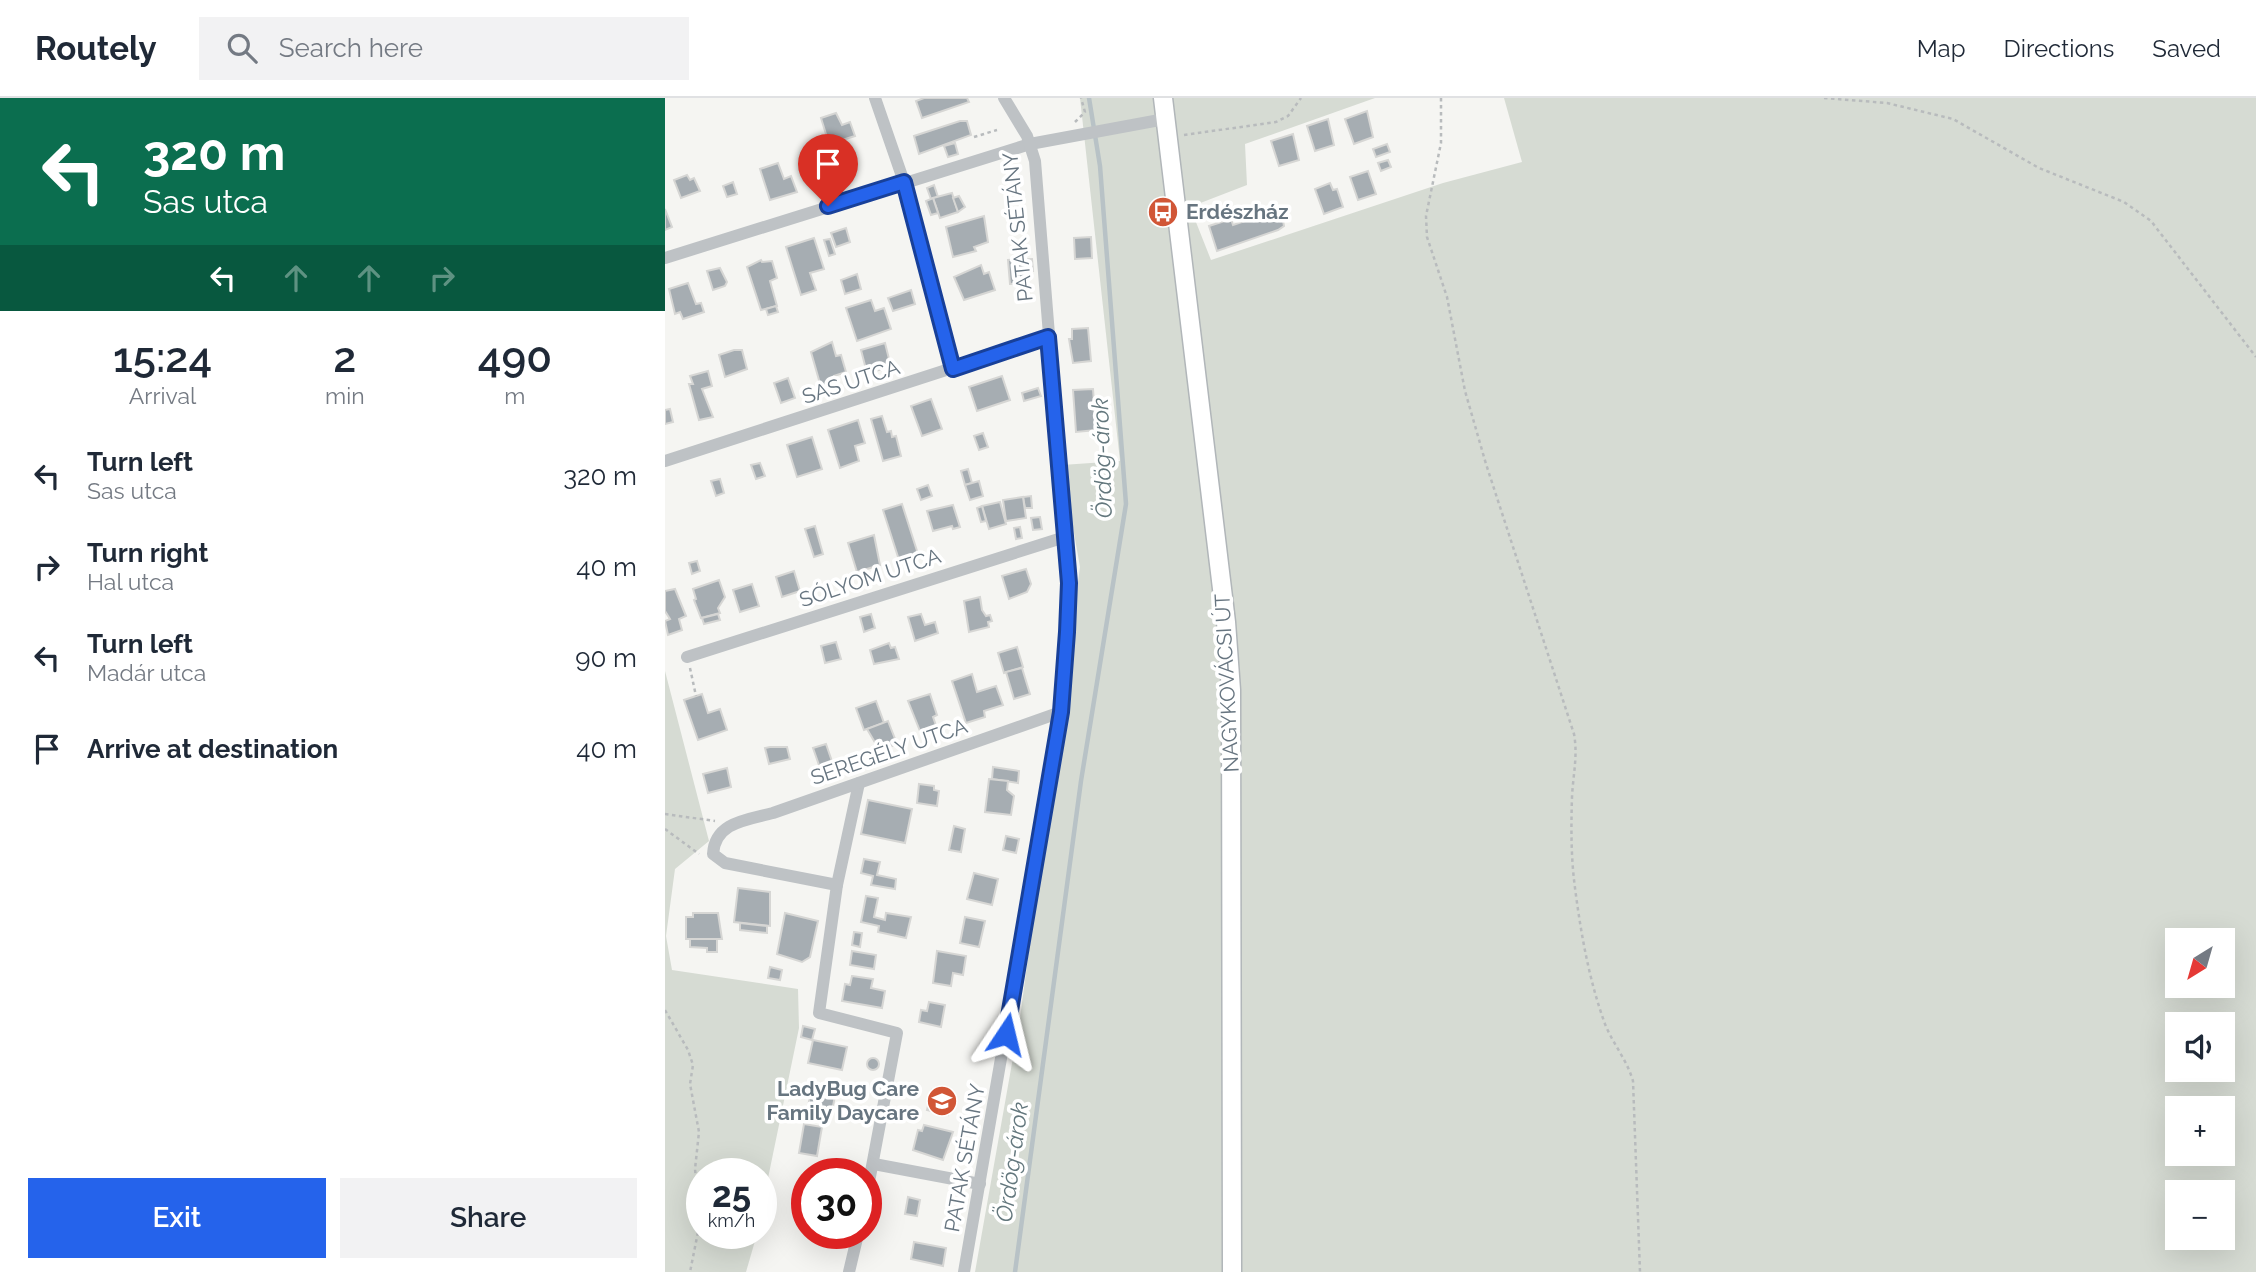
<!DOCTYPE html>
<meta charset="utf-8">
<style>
body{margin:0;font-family:Raleway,sans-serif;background:#f2f2f3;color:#1f2937;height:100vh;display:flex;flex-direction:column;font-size:26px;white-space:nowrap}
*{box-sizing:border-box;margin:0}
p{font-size:23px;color:#747a83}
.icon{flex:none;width:38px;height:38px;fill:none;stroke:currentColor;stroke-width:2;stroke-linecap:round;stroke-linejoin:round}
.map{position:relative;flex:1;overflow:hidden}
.details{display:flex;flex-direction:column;background:#fff;width:665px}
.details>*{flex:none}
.banner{background:#0b6e4f;color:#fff;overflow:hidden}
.needle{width:46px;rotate:217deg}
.buttons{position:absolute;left:1500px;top:830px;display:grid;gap:14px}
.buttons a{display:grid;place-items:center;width:70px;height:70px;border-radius:0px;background:#fff;box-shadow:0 7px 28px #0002;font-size:35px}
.speed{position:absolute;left:21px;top:1060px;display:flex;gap:14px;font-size:35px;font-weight:700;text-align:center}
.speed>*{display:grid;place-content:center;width:91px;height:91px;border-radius:50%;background:#fff;box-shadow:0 7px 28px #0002;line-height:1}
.speed small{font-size:18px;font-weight:400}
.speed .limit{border:10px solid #d22;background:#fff;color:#111}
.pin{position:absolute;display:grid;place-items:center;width:60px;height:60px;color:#fff;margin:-72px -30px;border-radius:50% 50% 50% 0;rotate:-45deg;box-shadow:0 0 7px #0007}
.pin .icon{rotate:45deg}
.me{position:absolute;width:77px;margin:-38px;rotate:10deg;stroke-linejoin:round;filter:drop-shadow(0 0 5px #0008)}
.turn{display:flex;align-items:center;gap:24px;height:147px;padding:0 28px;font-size:32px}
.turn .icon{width:91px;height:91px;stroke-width:2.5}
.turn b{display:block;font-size:49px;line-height:60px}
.lanes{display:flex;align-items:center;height:66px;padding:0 28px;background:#0003;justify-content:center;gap:35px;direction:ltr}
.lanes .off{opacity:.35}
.eta{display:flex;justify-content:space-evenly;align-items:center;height:119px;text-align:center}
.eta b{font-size:42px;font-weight:600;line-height:49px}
.button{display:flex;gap:14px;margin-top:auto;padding:14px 28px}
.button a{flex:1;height:80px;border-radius:0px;background:#2563eb;color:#fff;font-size:28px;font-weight:600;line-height:80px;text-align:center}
.button a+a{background:#f2f2f3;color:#1f2937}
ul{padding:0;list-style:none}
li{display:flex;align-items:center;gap:21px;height:91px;padding:0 28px}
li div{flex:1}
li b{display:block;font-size:26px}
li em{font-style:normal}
header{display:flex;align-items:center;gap:42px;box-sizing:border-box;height:98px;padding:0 35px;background:#fff;border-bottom:2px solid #e0e1e3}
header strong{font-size:33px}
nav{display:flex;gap:38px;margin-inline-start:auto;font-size:24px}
.search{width:490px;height:63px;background:#f2f2f3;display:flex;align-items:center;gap:18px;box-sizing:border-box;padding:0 24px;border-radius:0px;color:#747a83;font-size:26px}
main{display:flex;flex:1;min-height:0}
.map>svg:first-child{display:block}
.green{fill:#d6dbd3;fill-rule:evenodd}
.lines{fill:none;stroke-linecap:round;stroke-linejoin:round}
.stream{stroke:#b8c2c6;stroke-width:4.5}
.building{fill:#a6adb2;stroke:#d6d6d4;stroke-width:2}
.secondary-casing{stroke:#b1b6b9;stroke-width:21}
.path{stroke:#b8bbbd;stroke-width:2.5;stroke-dasharray:3.5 3.5;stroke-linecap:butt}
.street{stroke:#bec2c5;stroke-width:12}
.secondary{stroke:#fff;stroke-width:18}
.route-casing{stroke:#184099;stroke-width:18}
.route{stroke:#2563eb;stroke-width:12}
.labels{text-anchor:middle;stroke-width:7;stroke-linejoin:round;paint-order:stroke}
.poi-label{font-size:21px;font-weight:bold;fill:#677580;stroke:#fff;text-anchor:start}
.street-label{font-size:21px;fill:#677580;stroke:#fff}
.water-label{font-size:23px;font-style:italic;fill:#63777d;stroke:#fff}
</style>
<header>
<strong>Routely</strong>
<div class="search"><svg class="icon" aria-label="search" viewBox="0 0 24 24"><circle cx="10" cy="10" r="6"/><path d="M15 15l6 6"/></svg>Search here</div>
<nav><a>Map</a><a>Directions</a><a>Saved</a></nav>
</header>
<main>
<section class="details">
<div class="banner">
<div class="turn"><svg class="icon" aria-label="left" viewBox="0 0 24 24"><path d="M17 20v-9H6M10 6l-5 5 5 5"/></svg><div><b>320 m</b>Sas utca</div></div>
<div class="lanes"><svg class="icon" aria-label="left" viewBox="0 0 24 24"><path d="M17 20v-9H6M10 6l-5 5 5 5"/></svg><svg class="icon off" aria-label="ahead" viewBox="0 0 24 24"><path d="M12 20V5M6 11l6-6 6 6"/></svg><svg class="icon off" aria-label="ahead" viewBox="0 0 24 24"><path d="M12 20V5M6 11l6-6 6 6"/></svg><svg class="icon off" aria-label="right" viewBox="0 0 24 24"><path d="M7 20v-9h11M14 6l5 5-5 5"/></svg></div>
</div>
<div class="eta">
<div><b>15:24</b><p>Arrival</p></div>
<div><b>2</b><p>min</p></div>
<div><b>490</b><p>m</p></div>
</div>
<ul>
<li><svg class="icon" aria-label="left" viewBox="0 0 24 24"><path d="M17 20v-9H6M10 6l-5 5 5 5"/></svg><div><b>Turn left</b><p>Sas utca</p></div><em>320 m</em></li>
<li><svg class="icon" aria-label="right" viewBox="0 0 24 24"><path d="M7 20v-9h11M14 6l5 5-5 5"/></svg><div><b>Turn right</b><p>Hal utca</p></div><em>40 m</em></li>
<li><svg class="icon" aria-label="left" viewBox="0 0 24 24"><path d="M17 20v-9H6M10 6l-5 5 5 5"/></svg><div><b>Turn left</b><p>Madár utca</p></div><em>90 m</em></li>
<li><svg class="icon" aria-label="arrive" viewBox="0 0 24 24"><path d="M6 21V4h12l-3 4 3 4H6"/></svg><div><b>Arrive at destination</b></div><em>40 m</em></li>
</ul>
<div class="button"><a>Exit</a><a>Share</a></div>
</section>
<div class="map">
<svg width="1591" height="1174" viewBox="0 0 1591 1174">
<rect width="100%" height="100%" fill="#f5f5f2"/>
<g class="green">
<path d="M415 0H710L580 46 582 87 525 109 546 162 778 85 857 64 839 0H1591V1174H310L355 920 415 469 397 367 455 363ZM1512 842H1558V887H1512ZM1512 926H1558V971H1512ZM1512 1010H1558V1055H1512ZM1512 1094H1558V1139H1512Z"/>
<polygon points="0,573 44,743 10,771 1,838 7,872 133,891 134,930 96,1114 96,1076 37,1076 37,1136 92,1136 81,1174 0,1174"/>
</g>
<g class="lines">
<polyline class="stream" points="350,1174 416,683 461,406 435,68 424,0"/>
</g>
<g class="building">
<polygon points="259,0 302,0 304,4 257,20 251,3"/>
<polygon points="702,13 708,39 689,46 680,21"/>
<polygon points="171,15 177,27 185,24 190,38 164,46 156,20"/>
<polygon points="663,21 669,47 650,53 642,28"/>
<polygon points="295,23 302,23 306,37 254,56 249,38"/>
<polygon points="628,36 634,62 614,68 606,43"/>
<polygon points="290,45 293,56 283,59 279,48"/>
<polygon points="722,46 725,54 711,59 708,51"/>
<polygon points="174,51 181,68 170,73 162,56"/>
<polygon points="723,62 726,69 716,73 713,65"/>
<polygon points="113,65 119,81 126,78 132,94 105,102 95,71"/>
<polygon points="703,73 711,96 693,102 685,79"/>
<polygon points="22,77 25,82 29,80 35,93 16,100 9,82"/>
<polygon points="68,84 72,96 62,99 58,88"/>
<polygon points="665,85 668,92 672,91 678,109 659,116 650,91"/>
<polygon points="269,87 273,99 266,101 262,90"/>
<polygon points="287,95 293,114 275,120 268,100"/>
<polygon points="294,98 300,109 293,114 288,100"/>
<polygon points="268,100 273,115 266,117 261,103"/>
<polygon points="0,111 7,129 0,132"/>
<polygon points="616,111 619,128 613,132 552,153 544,128 566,121 568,127"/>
<polygon points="319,118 323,144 309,149 311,153 288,159 281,129"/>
<polygon points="181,130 185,144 171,149 166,135"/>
<polygon points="426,139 427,160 410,161 409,140"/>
<polygon points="149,140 159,171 145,175 151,192 136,197 121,149"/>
<polygon points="165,141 170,156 164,158 159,142"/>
<polygon points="367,161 368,173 359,173 359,185 345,186 343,162"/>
<polygon points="96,162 97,164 107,163 112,180 105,183 112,208 96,212 82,169"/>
<polygon points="316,167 319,176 324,174 330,192 299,202 289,179"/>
<polygon points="55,170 62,184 60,188 48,192 42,173"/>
<polygon points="192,176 196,191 180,196 176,182"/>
<polygon points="23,185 31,206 36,205 39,214 18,221 15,214 10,216 4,191"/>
<polygon points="246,192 250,206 228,213 223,200"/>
<polygon points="206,202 210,213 219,210 226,231 192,243 181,210"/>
<polygon points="111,208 113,214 103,217 101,211"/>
<polygon points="423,230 426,263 408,265 404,241 407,241 407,231"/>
<polygon points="167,244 171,258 176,257 181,274 169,278 171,285 156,289 146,254"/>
<polygon points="220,245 226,269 202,275 196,252"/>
<polygon points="69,252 77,252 82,271 60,279 54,257"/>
<polygon points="43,273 47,288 37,291 48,319 34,322 24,286 28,286 25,278"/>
<polygon points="337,278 345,302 312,313 304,289"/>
<polygon points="123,280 130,300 116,305 109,285"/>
<polygon points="373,290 376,298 359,303 357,295"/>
<polygon points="428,291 431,332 411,334 408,292"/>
<polygon points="266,301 277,331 257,338 246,308"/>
<polygon points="5,311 8,324 0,326 0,312"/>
<polygon points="217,318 222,334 226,333 227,339 231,338 236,358 218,363 206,321"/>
<polygon points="193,322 200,345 190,348 194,363 175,370 163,332"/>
<polygon points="318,335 323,349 314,352 309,338"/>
<polygon points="147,339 157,371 132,379 122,347"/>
<polygon points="95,365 100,378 91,381 86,367"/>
<polygon points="303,371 307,385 300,387 296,373"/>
<polygon points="55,381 59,395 51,398 46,383"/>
<polygon points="314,383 318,398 305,402 300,387"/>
<polygon points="263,387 267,398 256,402 252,391"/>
<polygon points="366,398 367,410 360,410 358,399"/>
<polygon points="358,399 361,420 341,423 338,402"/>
<polygon points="335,404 341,426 324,431 317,408"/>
<polygon points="237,406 253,456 234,462 218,412"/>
<polygon points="288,407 295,429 288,431 287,428 268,433 262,413"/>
<polygon points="317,408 321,423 316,424 312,410"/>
<polygon points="375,419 377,431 368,432 366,420"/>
<polygon points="150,428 158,456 149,459 140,431"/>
<polygon points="355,429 357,440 351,441 349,430"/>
<polygon points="209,437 215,467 192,474 183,445"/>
<polygon points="32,463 35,473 27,476 24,465"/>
<polygon points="361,471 366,486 362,494 344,501 337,478"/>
<polygon points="129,473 135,493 117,499 111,479"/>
<polygon points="54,482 60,499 53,510 55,515 36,520 29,502 31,501 28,491"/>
<polygon points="87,486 94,508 75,514 68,492"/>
<polygon points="10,491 21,518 14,521 17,532 3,537 0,523 5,521 0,513 0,493"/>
<polygon points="315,499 317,512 321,518 325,517 327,523 323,524 324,529 304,534 299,503"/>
<polygon points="53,516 55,522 39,526 37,520"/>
<polygon points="206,516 210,530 199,534 195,519"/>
<polygon points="256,516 260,527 270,524 273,535 250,543 243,519"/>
<polygon points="171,544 176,561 160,565 156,548"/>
<polygon points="224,545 226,550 230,549 234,561 209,566 205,552"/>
<polygon points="352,549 358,569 339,575 333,555"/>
<polygon points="357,570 365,596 349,601 341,574"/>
<polygon points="307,576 312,594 331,588 338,607 319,613 320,619 301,625 287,583"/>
<polygon points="37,596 43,615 55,611 62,632 33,642 19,602"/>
<polygon points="265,596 272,617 268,619 273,633 257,638 243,603"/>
<polygon points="211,603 219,625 199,632 191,610"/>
<polygon points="223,623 232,646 215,653 202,631"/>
<polygon points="161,646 170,672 163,674 161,668 155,670 148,650"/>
<polygon points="105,649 122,649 125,661 104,666 100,650"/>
<polygon points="197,662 200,671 187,676 183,667"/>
<polygon points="328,669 354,673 353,685 327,681"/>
<polygon points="62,670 66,689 43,695 38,676"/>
<polygon points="324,681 343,683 342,692 349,698 346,717 320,714"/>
<polygon points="254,686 269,688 269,692 274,693 272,708 252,705"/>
<polygon points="203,702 247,711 240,745 196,736"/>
<polygon points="289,728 300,731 296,754 284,752"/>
<polygon points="341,738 354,741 351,755 338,752"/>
<polygon points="199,761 215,764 212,777 231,781 230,791 206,787 208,778 196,775"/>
<polygon points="309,775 333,781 327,807 302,801"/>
<polygon points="73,790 105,794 105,828 69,824"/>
<polygon points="201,798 213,800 209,819 220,822 221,815 246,819 241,840 213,834 214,828 196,824"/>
<polygon points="28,815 53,815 57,841 21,841 21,819 28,819"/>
<polygon points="120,815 153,823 145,859 137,864 112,856"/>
<polygon points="300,819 320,823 314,849 295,845"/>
<polygon points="75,825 102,828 102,835 75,832"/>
<polygon points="189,834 197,835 195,849 187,847"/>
<polygon points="25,841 52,841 52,854 42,854 42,850 25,849"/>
<polygon points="187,853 211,857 209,871 185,867"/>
<polygon points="272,853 301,858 298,877 288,875 286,888 268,885"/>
<polygon points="105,869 117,872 115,882 103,880"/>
<polygon points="187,878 208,881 206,890 220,893 217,910 177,903 180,886 185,887"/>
<polygon points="264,904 280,907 276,929 254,924 256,912 262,913"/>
<polygon points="138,928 150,931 147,942 136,939"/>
<polygon points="148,942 182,949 177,972 143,965"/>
<circle cx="208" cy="966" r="6"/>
<polygon points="267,992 288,998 283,1017 262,1012"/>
<polygon points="146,993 170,998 166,1018 142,1014"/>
<polygon points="139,1026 157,1029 152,1058 134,1055"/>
<polygon points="259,1027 288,1034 278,1062 248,1052 253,1032 257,1033"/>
<polygon points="140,1080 142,1080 142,1101 136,1100"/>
<polygon points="243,1099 255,1102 252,1118 240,1116"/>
<polygon points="249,1144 281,1150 278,1168 246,1161"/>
</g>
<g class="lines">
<g class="secondary-casing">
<polyline id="secondary" points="498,0 561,524 566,592 567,1174"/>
</g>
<g class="path">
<path d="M776 0V45L761 118 762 139 782 199 800 293 821 366 909 636C913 658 908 677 907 699 906 730 906 760 910 790 916 836 924 882 940 926 948 946 962 962 968 983L975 1174"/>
<polyline points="1159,0 1222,5 1288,21 1374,70 1459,104 1486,123 1591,259"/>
<polyline points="410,24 420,14 416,0"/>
<polyline points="519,37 611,24 623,18 636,0"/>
<polyline points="309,39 332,32"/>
<polyline points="25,570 31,598"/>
<polyline points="0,716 50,723"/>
<polyline points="0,731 34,756"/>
<polyline points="0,912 23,952 28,967 25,986 34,1034 30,1071 35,1124 25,1174"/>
</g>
<g class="street">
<polyline points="210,0 239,84 288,271"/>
<polyline points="0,160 365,46 500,21"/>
<polyline points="0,363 383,239"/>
<polyline points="22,559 400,439"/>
<polyline points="194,685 172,787 154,915 232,935 201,1100"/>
<path d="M172 787 60 765 48 756C50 724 82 722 108 715L396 614"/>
<polyline points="209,1066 315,1086"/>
<polyline points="184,1174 193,1136"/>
<polyline points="299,1174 396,614 402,534 404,485 370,63 362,38 339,0"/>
</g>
<use href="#secondary" class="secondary"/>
</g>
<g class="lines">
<g class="route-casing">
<polyline id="route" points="163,108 239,84 288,271 383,239 404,485 402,534 396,614 341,936"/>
</g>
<use href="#route" class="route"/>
</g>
<defs>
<g id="bus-disc" transform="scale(1.575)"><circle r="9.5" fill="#d15636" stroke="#fff"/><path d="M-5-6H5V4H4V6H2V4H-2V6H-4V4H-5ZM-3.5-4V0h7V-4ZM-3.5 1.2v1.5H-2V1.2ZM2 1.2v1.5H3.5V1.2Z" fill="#fff"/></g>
<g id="school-disc" transform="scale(1.575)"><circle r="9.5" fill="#d15636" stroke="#fff"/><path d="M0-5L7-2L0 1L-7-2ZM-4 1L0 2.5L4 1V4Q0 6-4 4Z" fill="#fff"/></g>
</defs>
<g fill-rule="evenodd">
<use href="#bus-disc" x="498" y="114"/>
<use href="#school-disc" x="277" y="1003"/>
</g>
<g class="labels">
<g class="poi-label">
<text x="521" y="121">Erdészház</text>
<text x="254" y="998" text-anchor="end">LadyBug Care<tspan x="254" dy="24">Family Daycare</tspan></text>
</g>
<g class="street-label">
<text transform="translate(353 129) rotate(-96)" y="7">PATAK SÉTÁNY</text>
<text transform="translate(186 284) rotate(-18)" y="7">SAS UTCA</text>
<text transform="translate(205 480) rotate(-18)" y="7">SÓLYOM UTCA</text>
<text transform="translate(562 585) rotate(-93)" y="7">NAGYKOVÁCSI ÚT</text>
<text transform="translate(224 654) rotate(-19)" y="7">SEREGÉLY UTCA</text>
<text transform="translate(300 1060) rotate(-80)" y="7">PATAK SÉTÁNY</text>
</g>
<g class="water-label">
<text transform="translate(437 360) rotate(-92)" y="8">Ördög-árok</text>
<text transform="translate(347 1064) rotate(-82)" y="8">Ördög-árok</text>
</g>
</g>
</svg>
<div class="buttons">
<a><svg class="needle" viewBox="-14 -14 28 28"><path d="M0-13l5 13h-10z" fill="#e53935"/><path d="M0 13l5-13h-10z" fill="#747a83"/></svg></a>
<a><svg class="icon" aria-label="sound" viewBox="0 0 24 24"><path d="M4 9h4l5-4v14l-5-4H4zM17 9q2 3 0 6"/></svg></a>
<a>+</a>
<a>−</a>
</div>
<div class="speed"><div>25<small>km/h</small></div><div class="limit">30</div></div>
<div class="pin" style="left:163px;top:108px;background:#d93025"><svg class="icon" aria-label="arrive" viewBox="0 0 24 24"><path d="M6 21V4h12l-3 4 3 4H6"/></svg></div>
<svg class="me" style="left:341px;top:936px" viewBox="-20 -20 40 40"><path d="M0-17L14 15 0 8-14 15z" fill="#2563eb" stroke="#fff" stroke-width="4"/></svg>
</div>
</main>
